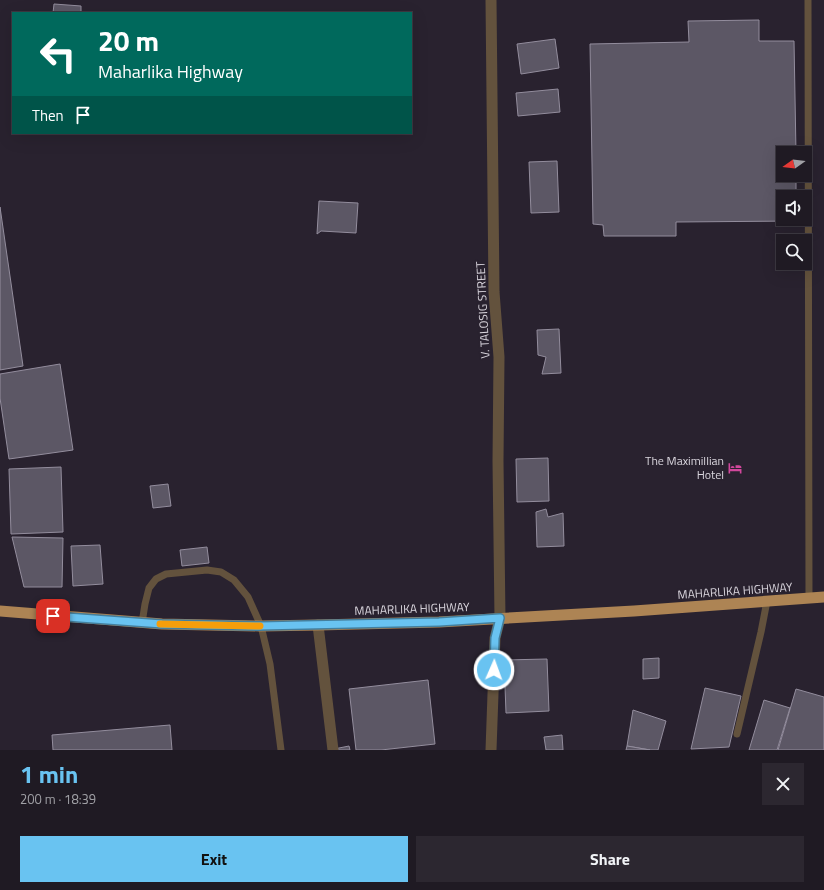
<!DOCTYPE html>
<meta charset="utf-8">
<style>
body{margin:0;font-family:"Titillium Web",sans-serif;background:#2c2730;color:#f1f3f6;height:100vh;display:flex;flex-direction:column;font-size:15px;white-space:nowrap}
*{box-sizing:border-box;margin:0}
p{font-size:13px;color:#a1a1a6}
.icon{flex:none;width:22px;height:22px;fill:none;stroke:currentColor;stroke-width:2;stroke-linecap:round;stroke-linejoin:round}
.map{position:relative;height:750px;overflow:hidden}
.panel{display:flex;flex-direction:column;background:#1f1a23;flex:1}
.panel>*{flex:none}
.top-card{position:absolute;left:12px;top:12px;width:400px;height:122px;border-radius:0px;box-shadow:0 4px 16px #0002,0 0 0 1px #3c3841;background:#00695c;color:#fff;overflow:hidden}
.needle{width:26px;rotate:256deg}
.tools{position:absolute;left:776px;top:146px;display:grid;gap:8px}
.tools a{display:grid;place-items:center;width:36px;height:36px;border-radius:0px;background:#1f1a23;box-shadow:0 4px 16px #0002,0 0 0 1px #3c3841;font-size:20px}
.pin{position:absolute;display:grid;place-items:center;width:34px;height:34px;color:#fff;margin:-17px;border-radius:8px;box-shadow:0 2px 6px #0006}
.me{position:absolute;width:44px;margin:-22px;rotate:2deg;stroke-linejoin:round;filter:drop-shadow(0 0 3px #0008)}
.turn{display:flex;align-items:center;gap:14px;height:84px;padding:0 20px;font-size:18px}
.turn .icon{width:52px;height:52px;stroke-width:2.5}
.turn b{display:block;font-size:28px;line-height:34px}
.then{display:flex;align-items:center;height:38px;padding:0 20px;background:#0003;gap:8px;font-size:15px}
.round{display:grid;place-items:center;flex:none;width:42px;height:42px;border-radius:0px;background:#2c2730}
.overview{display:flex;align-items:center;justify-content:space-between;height:68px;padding:0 20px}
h1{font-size:24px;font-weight:700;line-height:30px;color:#69c3f1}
.action{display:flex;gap:8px;margin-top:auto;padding:8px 20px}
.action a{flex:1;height:46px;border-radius:0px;background:#69c3f1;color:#111;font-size:16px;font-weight:700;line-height:46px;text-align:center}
.action a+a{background:#2c2730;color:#f1f3f6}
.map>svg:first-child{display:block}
.building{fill:#5c5765;stroke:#938d9d}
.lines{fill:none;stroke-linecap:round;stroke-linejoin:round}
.service{stroke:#63523d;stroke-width:7}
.minor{stroke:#63523d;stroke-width:11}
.trunk{stroke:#ad8454;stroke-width:11}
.route-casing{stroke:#447f9d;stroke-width:10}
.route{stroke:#69c3f1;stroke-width:7}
.slow{stroke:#f59e0b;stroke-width:7}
.labels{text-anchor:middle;stroke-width:4;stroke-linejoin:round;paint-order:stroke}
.street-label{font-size:12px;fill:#dad6de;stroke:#29222f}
.poi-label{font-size:12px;fill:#dad6de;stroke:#29222f;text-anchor:end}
</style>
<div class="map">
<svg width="824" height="750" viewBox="0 0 824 750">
<rect width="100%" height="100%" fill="#29222f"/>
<g class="building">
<polygon points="54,4 81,6 81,13 53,13"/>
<polygon points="759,20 759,41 794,41 796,153 783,153 783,175 796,175 796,197 783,197 783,219 797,219 797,221 676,222 676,236 604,236 603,225 593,224 590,44 689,42 688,21"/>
<polygon points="555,39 559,68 521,74 517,44"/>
<polygon points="558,89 560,112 518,116 516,93"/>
<polygon points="557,161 559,212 531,213 529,162"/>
<polygon points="319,201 358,203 356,233 321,231 317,234"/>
<polygon points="0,207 23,366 0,370"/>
<polygon points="559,329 561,373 542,374 546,357 538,355 537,330"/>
<polygon points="60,364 73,450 9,459 0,398 0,374"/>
<polygon points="548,458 549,501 517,502 516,459"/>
<polygon points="61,467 63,532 11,534 9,469"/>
<polygon points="168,484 171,506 153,508 150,486"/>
<polygon points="546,509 548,517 563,513 564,546 537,547 536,512"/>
<polygon points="12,537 63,538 62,587 24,587"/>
<polygon points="100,545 103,584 73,586 71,546"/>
<polygon points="207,547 209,563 182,566 180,550"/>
<polygon points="659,658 659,678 643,679 643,659"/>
<polygon points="547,659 549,711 506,713 504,660"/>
<polygon points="428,680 435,744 381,750 356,750 349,689"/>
<polygon points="705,688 741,696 729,747 691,749"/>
<polygon points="796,689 824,697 824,750 778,750"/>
<polygon points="764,700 790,708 777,750 749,750"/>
<polygon points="633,710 666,721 658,750 650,750 627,746"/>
<polygon points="170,725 172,750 53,750 52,735"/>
<polygon points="562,735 563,750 546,750 544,737"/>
<polygon points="349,746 350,750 334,750 334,749"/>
<polygon points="627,746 650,750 626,750"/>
</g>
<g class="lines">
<g class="service">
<polyline points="808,0 809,598"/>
<polyline points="142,623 145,604 149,588 156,579 166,574 207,570 221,572 234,580 248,597 261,626 270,664 281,750"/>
<polyline points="737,734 761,632 767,601"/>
</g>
<g class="minor">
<polyline points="491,0 494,292 499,357 498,461 500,618 495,638 491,750"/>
<polyline points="318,625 333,750"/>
</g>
<polyline class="trunk" points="0,611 162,624 261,626 318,625 439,622 634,611 824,597"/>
</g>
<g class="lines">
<g class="route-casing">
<polyline id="route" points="53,616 162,624 260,626 439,622 500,618 495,638 494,670"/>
</g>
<use href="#route" class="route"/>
<polyline class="slow" points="160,624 260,626"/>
</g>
<defs>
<g id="hotel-bare" transform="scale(1.08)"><path d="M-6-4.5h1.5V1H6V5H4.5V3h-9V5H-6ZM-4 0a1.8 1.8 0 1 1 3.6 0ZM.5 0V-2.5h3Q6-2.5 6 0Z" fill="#d1479c" stroke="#29222f" stroke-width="2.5" paint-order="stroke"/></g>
</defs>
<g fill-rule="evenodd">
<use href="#hotel-bare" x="735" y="468"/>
</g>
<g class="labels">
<g class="street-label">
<text transform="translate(483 310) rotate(-93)" y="4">V. TALOSIG STREET</text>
<text transform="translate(735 591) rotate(-4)" y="4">MAHARLIKA HIGHWAY</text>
<text transform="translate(412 609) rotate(-2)" y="4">MAHARLIKA HIGHWAY</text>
</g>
<g class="poi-label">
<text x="724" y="465">The Maximillian<tspan x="724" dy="14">Hotel</tspan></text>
</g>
</g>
</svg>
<div class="tools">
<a><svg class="needle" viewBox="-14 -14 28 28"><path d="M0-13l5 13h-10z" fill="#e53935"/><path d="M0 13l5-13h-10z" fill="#a1a1a6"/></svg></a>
<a><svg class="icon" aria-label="sound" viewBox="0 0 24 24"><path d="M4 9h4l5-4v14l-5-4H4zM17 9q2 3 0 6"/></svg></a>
<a><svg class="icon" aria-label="search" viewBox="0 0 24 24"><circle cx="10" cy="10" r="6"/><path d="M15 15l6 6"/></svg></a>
</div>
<div class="pin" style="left:53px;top:616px;background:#d93025"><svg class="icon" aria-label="arrive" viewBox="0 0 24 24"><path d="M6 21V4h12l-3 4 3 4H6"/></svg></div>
<svg class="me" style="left:494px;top:670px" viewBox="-20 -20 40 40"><circle r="17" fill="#69c3f1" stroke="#fff" stroke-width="3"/><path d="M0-11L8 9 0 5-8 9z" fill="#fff"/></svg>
<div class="top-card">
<div class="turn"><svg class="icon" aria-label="left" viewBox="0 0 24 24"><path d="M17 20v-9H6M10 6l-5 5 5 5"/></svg><div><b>20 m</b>Maharlika Highway</div></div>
<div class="then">Then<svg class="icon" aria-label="arrive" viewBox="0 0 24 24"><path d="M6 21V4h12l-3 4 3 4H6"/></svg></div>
</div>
</div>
<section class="panel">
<div class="overview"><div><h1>1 min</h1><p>200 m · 18:39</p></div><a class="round"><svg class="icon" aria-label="close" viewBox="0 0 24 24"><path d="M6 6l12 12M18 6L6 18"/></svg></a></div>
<div class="action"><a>Exit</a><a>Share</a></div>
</section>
